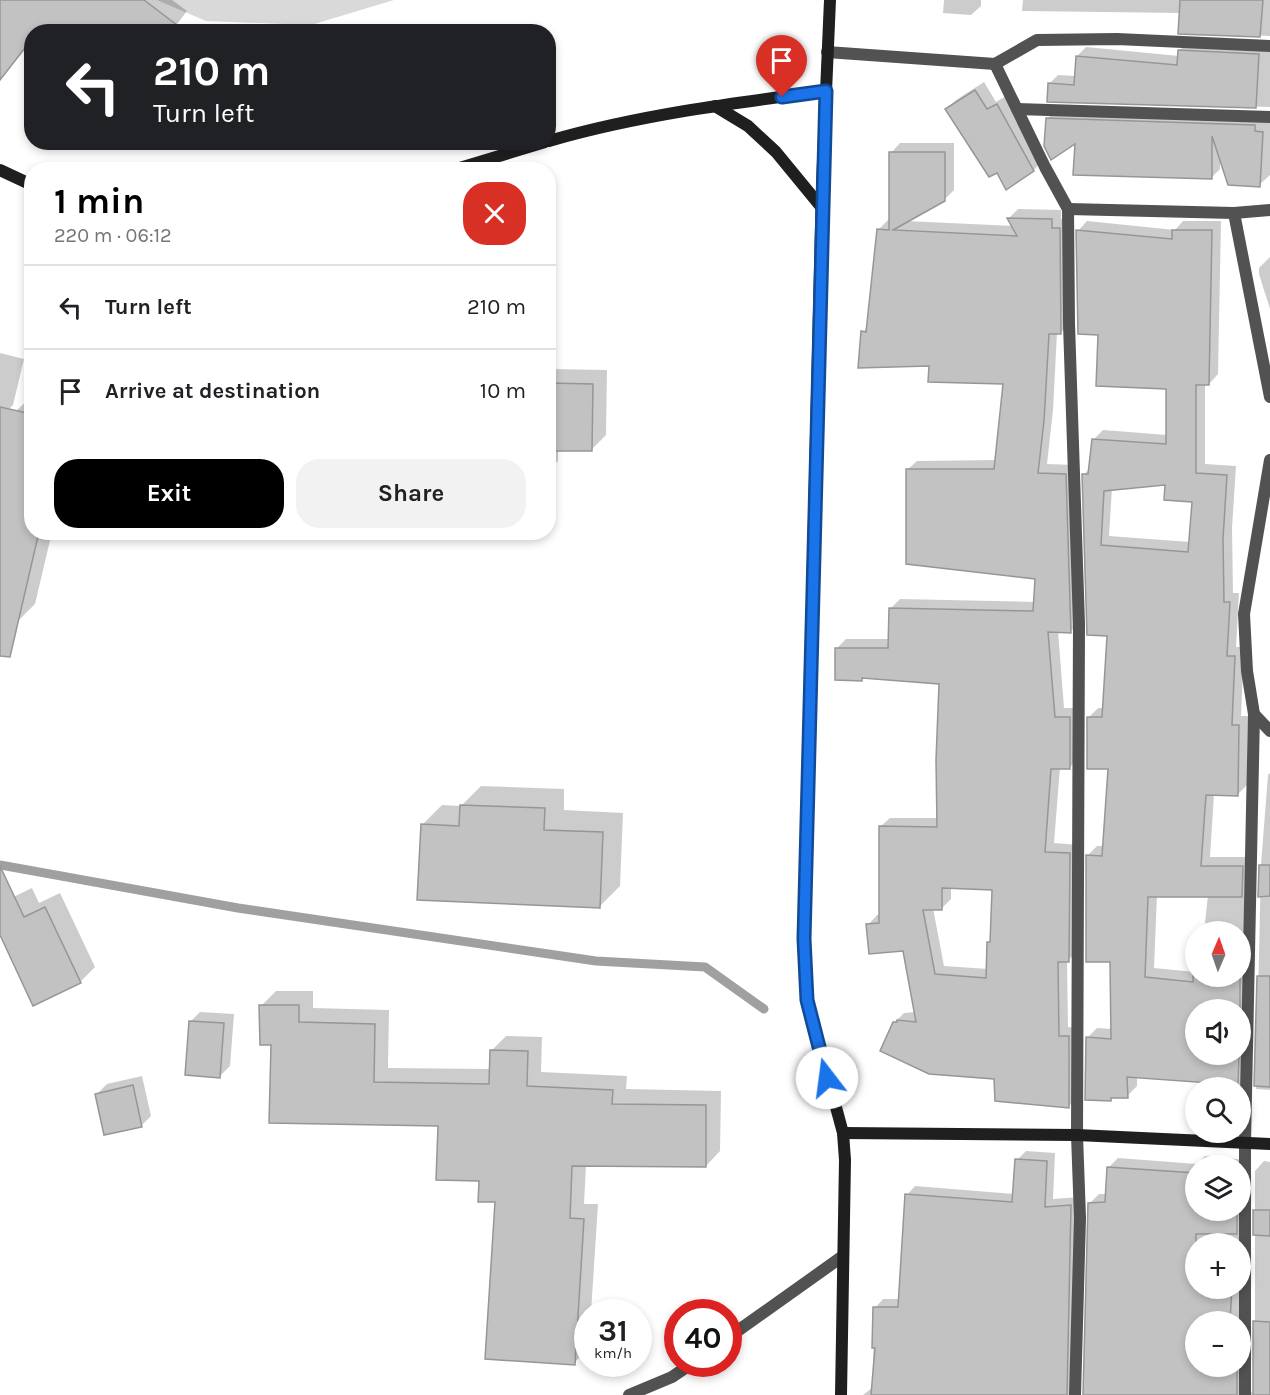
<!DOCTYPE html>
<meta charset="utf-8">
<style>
body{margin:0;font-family:Karla,sans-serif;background:#f2f2f2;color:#202124;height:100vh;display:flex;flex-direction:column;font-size:22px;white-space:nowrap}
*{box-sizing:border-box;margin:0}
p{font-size:20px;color:#757577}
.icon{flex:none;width:33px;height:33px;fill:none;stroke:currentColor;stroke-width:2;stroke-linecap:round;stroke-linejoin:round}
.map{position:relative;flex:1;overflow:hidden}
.panel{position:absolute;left:24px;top:162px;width:532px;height:378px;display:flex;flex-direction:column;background:#fff;border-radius:24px;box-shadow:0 3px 9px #0003}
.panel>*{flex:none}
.top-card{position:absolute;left:24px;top:24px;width:532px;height:126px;border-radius:24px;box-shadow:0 3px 9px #0003;background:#202124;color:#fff;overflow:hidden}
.needle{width:39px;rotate:2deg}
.controls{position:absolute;left:1185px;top:921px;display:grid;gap:12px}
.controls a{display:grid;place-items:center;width:66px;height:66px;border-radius:50%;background:#fff;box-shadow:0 3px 9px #0003;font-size:30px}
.speed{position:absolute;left:574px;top:1299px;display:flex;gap:12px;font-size:30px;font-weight:700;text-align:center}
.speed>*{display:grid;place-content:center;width:78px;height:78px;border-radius:50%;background:#fff;box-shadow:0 3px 9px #0003;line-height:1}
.speed small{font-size:15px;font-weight:400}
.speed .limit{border:9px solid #d22;background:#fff;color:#111}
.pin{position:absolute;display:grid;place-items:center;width:51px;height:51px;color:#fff;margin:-62px -26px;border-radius:50% 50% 50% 0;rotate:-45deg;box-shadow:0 0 6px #0007}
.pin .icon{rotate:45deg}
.me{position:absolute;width:66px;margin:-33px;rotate:345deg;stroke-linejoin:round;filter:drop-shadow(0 0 4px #0008)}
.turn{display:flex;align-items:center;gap:21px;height:126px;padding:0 30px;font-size:27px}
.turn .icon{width:78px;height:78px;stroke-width:2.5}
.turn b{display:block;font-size:42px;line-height:51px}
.round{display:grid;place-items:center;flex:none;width:63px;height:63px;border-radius:24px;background:#f2f2f2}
.head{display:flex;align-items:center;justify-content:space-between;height:102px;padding:0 30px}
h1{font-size:36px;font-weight:700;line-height:45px;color:#000}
.cta{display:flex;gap:12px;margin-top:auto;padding:12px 30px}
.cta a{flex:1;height:69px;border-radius:24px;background:#000;color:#fff;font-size:24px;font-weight:700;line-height:69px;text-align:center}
.cta a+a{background:#f2f2f2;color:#202124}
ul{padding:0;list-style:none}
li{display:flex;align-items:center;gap:18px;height:84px;padding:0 30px;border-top:2px solid #e0e0e0}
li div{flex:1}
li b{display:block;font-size:22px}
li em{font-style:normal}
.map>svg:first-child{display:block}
.green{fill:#d9d9d9}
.shadow{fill:#0003;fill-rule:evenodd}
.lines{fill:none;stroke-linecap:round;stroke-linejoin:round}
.stream{stroke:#a0a0a0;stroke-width:9}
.building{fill:#c2c2c2;stroke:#969696;stroke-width:1.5;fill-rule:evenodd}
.street{stroke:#525252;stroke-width:12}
.secondary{stroke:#1f1f1f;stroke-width:12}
.route-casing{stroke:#114b97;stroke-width:15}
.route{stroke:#1a73e8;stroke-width:10}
</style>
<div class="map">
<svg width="1270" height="1395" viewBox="0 0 1270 1395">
<rect width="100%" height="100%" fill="#fff"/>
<polygon class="green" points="157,0 394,0 311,25 206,21"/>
<g class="shadow">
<polygon points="1,0 172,0 187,11 171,32 32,32 32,41 12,63 0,54"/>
<polygon points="944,0 981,0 981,6 971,15 943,13"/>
<polygon points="1023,0 1270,0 1270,36 1180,32 1181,13 1022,11"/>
<polygon points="1188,42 1270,45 1270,107 1048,100 1049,84 1058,75 1076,76 1077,56 1086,47 1179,56 1179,51"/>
<polygon points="984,82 996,102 1006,96 1042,161 1034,170 998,171 947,109 956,100"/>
<polygon points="1056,110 1270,116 1270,175 1259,185 1220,158 1220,169 1211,178 1077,141 1047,119"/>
<path d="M900 143H954V190L944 200 906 221 1014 226 1009 218 1018 209 1061 210V219H1069L1070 323 1060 333H1057L1053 410 1047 464 1075 465 1080 622 1070 632 1058 631 1064 708H1079V758L1070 767H1060L1054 843 1079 845 1078 951 1067 961 1068 1027 1078 1028V1097L1068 1107 996 1078 894 1023 904 1013 916 1012 904 949 868 925 877 915H881L880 827 890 818H938L940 683 864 676 861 679 837 648 846 639H890V609L900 599 1035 602 1037 577 907 470 917 461 997 460 1005 383 931 365 863 332 868 327 878 230 888 220H891V153ZM951 887 994 889 992 939 988 943V969L944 966 933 908H942L951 899Z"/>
<path d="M1087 221 1175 230 1183 221H1221L1218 374 1209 384H1205V464L1236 466 1232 528 1233 593H1239L1236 647H1244L1241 716H1248L1247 785 1237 795 1214 794 1210 857H1252L1247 1079 1239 1088H1220L1221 1082 1137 1077V1086L1127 1096H1113L1110 1099 1087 1038 1097 1028 1112 1029 1111 961 1088 855 1097 846H1104L1109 767 1088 718 1098 708H1104L1109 635 1084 475 1090 468 1093 440 1103 430 1167 435V388L1100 333 1078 231ZM1166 483 1193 500 1190 542 1109 536 1112 488ZM1157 895H1208L1204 932H1240V976H1196V968L1195 972 1154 968ZM1196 1010H1240V1054H1196Z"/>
<polygon points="1270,257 1270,309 1259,274 1259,268"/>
<polygon points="0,353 24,359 13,405 0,418"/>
<polygon points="549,369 607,370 606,435 591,450 558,449 558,461 549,469"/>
<polygon points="32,396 32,532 52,532 35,604 18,621 0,617 0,452 16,411"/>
<polygon points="1270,773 1270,1090 1256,1089 1261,865 1268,775"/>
<polygon points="481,786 564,789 564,810 623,813 620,886 600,906 422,825 442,805 461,806"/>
<polygon points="32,888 39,903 60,893 95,967 80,982 0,932 0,908 7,900"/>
<polygon points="276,991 313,991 313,1008 389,1010 388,1068 491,1069 492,1050 506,1036 542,1037 541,1072 627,1076 626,1089 721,1091 720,1151 706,1166 586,1165 584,1204 598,1204 591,1312 588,1312 588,1349 574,1363 497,1201 440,1125 272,1043 261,1006"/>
<polygon points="200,1012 234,1014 230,1066 220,1076 190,1022"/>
<polygon points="142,1076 151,1116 141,1126 97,1094 107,1084"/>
<polygon points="1026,1151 1055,1153 1053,1199 1080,1197 1073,1395 863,1395 872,1388 875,1308 883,1299 900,1299 907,1195 915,1186 1014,1194 1017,1160"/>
<path d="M1205 1156 1246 1160 1247 1390 1255 1394V1171L1264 1161 1270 1162V1395H1111L1089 1204 1099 1194H1107L1108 1168 1118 1158 1197 1164ZM1196 1166H1240V1210H1196ZM1196 1244H1240V1288H1196ZM1196 1322H1240V1366H1196Z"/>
</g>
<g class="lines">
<polyline class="stream" points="0,865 238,908 596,961 705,967 764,1009"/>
</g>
<g class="building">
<polygon points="0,0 144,0 186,32 32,32 32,39 0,80"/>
<polygon points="1180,0 1263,0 1260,37 1178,34"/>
<polygon points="1178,50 1259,54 1256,108 1047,102 1048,83 1074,85 1076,56 1177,65"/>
<polygon points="975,90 987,109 997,104 1034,171 1006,190 997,173 989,177 945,109"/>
<polygon points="1046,118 1255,125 1255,131 1263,132 1260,187 1228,185 1212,136 1212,179 1073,175 1075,144 1051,160 1044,146"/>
<path d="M889 152H945V201L893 230 1017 236 1007 218 1052 219V228H1060L1061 334H1049L1044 421 1038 473 1066 474 1071 633 1048 632 1055 717H1070V769H1051L1045 852 1070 853 1069 962H1058L1059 1036H1069V1108L995 1101 994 1079 929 1074 880 1051 893 1022H897V1020L916 1022 903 951 869 954 866 924 879 923V826L937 827 936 760 939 684 862 678V681L835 680V648H888L889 608 1033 611 1035 579 906 564V469H994L1003 384 928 382 929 366 858 368 861 331 866 332 877 229 889 230ZM942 888 992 890 990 942H987L986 978 935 974 923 910H942Z"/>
<path d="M1076 230 1172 239V230H1212L1209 385H1196V473L1227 475 1223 539 1224 602H1230L1227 656H1235L1232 725H1239L1238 796 1206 795 1201 866H1243L1242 897H1148L1145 977 1193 982V976H1240V1010H1196V1054H1239L1238 1085 1127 1077 1128 1098H1111V1101L1085 1100 1086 1037 1111 1039 1110 962H1086V855L1102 856 1108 769H1087V717H1102L1107 636 1087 635 1082 474H1088L1092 439 1166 444V389L1096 386 1098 335 1078 334ZM1165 485 1164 500 1192 502 1188 552 1101 545 1104 491Z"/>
<polygon points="549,383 593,384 592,451 549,451"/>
<polygon points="0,407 32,414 32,532 39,532 10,657 0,656"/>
<polygon points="460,805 545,808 544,830 603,832 600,908 417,900 421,824 459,826"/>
<polygon points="1259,865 1270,865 1270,896 1258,897"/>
<polygon points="0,866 24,917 45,907 81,983 33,1006 0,935"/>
<polygon points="1257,976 1270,976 1270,1087 1254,1086"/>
<polygon points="259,1005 299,1005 299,1022 375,1024 374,1082 489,1084 490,1050 528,1051 527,1086 613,1090 612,1104 706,1105 706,1167 572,1166 570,1218 584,1219 575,1365 485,1359 495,1202 478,1202 479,1181 436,1180 438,1126 269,1123 271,1045 260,1045"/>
<polygon points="189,1021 224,1023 220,1078 185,1075"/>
<polygon points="133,1085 142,1127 104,1135 95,1094"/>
<polygon points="1015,1159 1047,1161 1045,1207 1071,1205 1067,1395 871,1395 875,1348 872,1348 873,1307 898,1307 905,1194 1012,1202"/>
<polygon points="1107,1167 1196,1173 1196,1210 1237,1210 1237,1234 1196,1234 1196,1288 1232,1288 1230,1320 1237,1320 1196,1322 1196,1366 1237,1366 1237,1395 1083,1395 1088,1203 1105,1202"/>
<polygon points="1253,1210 1270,1210 1270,1236 1253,1235"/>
<polygon points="1253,1321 1270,1322 1270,1395 1253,1395"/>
</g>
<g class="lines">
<g class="street">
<polyline points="827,52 995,64 1037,40 1117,39 1270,46"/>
<polyline points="995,64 1045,167 1068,209 1069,324 1079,624 1077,1135 1080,1218 1075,1395"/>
<polyline points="1017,109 1270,117"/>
<polyline points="1068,209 1234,213 1270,210"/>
<polyline points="1234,213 1270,397"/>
<polyline points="1270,460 1244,614 1247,671 1254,714 1270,731"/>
<polyline points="729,1337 843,1256"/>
<polyline points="629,1395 672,1377 691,1364"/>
<polyline points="1245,1395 1245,1143 1254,714"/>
</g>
<g class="secondary">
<polyline points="830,0 822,184 804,939 807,1000 843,1133 845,1160 841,1395"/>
<polyline points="715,106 748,126 776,152 822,208"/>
<path d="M549 141C639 115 733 103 826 91"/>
<polyline points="0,170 32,185"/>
<polyline points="453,170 545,142"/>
<polyline points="843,1133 1077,1135 1270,1144"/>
</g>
</g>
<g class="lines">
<g class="route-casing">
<polyline id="route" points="782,97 826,91 804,939 807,1000 827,1078"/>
</g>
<use href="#route" class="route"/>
</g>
</svg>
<div class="controls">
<a><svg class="needle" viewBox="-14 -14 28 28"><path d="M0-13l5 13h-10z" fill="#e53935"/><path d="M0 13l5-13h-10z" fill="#757577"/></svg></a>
<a><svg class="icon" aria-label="sound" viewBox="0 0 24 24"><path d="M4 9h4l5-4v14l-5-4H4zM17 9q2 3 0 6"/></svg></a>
<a><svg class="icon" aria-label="search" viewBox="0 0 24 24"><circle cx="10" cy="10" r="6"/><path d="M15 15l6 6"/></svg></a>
<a><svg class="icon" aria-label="layers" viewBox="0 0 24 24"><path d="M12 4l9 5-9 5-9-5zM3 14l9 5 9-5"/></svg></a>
<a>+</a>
<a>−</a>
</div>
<div class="speed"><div>31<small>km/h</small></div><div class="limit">40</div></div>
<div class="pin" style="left:782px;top:97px;background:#d93025"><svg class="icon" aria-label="arrive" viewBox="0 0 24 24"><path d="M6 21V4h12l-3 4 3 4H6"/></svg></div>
<svg class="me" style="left:827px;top:1078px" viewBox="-20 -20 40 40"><circle r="19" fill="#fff"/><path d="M0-13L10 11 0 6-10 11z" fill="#1a73e8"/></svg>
<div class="top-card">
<div class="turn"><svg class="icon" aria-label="left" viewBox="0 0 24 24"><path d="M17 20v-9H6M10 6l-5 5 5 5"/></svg><div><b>210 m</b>Turn left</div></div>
</div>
<section class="panel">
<div class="head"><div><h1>1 min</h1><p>220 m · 06:12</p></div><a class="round" style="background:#d93025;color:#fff"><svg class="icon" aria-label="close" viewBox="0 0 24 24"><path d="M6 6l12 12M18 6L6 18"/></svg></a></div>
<ul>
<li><svg class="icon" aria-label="left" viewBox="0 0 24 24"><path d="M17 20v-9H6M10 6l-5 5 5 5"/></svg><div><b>Turn left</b></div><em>210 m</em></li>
<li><svg class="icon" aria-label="arrive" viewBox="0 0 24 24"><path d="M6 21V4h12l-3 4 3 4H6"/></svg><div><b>Arrive at destination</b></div><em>10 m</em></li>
</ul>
<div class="cta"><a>Exit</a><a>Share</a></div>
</section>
</div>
